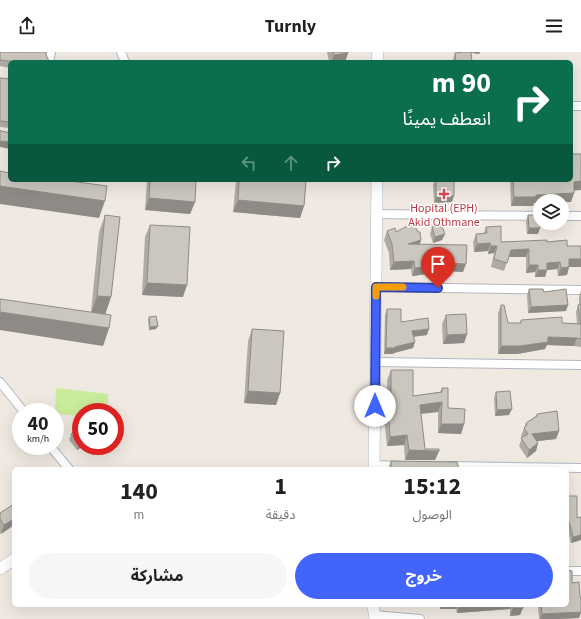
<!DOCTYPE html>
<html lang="ar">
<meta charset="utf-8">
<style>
body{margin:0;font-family:"Source Sans 3","Noto Sans Arabic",sans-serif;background:#f6f6f6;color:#222;direction:rtl;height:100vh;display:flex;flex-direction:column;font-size:15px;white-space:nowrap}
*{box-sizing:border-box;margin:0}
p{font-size:13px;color:#767676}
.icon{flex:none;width:22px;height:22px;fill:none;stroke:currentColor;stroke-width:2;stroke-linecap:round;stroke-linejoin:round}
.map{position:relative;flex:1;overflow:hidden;direction:ltr}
.drawer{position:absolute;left:12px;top:415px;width:557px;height:140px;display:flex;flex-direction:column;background:#fff;border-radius:6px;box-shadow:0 4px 16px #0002;direction:rtl}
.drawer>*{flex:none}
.banner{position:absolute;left:8px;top:8px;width:565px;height:122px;border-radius:6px;box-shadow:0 4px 16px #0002;direction:rtl;background:#0b6e4f;color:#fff;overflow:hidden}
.controls{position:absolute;left:533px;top:142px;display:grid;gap:8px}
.controls a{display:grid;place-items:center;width:36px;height:36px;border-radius:50%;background:#fff;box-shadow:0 4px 16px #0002;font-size:20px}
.speed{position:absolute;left:12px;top:351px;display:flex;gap:8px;font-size:20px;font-weight:700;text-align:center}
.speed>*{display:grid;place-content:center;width:52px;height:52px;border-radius:50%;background:#fff;box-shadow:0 4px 16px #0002;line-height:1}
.speed small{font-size:10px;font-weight:400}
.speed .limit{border:6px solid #d22;background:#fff;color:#111}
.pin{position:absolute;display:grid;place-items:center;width:34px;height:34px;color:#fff;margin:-41px -17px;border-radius:50% 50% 50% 0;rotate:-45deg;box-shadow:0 0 4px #0007}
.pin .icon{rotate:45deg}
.me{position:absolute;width:44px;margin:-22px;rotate:0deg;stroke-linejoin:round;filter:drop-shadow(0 0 3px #0008)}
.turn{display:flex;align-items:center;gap:14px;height:84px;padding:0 16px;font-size:18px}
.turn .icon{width:52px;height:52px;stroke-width:2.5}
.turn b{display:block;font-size:28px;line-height:34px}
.lanes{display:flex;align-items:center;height:38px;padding:0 16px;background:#0003;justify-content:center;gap:20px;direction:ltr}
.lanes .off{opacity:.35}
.eta{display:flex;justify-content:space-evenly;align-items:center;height:68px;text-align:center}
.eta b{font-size:24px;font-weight:700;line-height:28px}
.action{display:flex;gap:8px;margin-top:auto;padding:8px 16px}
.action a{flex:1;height:46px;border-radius:24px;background:#4264fb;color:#fff;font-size:16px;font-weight:700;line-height:46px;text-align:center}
.action a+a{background:#f6f6f6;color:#222}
header{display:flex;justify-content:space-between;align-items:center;height:52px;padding:0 16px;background:#fff;font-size:18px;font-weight:700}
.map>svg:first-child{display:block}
.pitch{fill:#c9ec9a}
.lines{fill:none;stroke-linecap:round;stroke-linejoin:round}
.minor-casing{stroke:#b4b7c1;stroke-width:10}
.secondary-casing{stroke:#b4b7c1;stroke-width:12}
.minor{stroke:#fff;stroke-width:8}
.secondary{stroke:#fff;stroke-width:11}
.wall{fill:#afaba4}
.shaded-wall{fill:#8e8b86}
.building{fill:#cbc7bf;stroke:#8e8b86}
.route-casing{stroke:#2b41a3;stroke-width:10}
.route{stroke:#4264fb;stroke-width:7}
.slow{stroke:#f59e0b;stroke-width:7}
.health-dot{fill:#e0444e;stroke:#fff;stroke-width:1.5}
.labels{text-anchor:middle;stroke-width:3;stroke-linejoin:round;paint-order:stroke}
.health-label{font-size:12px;fill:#be3a42;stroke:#fff}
</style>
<header><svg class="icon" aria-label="menu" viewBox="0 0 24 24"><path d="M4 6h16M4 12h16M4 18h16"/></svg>Turnly<svg class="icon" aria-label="share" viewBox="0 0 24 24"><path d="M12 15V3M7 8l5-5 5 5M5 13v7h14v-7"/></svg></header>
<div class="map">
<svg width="581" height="567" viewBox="0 0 581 567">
<rect width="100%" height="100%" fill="#efe9e1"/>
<polygon class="pitch" points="56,336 108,342 108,360 81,360 81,364 55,362"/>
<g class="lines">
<g class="minor-casing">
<g id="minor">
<polyline points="121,0 125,10"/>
<polyline points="49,10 51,0"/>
<polyline points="571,54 581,54"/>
<polyline points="376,162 540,164"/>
<polyline points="562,164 581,164"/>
<polyline points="376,235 581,238"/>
<polyline points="375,310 581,313"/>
<polyline points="0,330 24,360"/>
<polyline points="50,394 69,417"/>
<polyline points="374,413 400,414"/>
<polyline points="448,414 581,416"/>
<polyline points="567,519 581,519"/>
<polyline points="374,563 420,567"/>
</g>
</g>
<g class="secondary-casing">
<g id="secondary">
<polyline points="377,10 378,0"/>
<polyline points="374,417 377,128"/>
<polyline points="0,517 14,507"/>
<polyline points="373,553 375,567"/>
</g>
</g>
<use href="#minor" class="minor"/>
<use href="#secondary" class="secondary"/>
</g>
<g class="wall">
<polygon points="0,0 46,3 49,10 10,10 10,16 0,14"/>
<polygon points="327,0 348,0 348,1 345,10 329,10"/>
<polygon points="480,0 479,2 471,1 472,10 453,10 453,7 455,1"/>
<polygon points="0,26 10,27 10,76 0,75"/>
<polygon points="581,102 581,138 574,138 574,141 571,150 562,150 562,149 540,149 540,151 534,151 533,154 511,154 510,128 571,128"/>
<polygon points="147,128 196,128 195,150 190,162 145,158"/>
<polygon points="236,128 306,128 304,154 300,166 233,160"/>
<polygon points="435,128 454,128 452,150 434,151 433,133"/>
<polygon points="105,163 111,245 105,262 109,276 103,294 91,260 99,180"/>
<polygon points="528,163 538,182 527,182 526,169"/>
<polygon points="150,173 183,245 142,243 145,185"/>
<polygon points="432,175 445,182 442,188 433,191 430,182"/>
<polygon points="486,175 501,190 547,190 567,194 581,215 569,215 567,223 558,224 557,217 547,218 545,225 535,225 535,220 526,221 526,205 509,205 504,219 491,215 494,201 488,202 488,199 474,200 473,190 476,182 484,181"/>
<polygon points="387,179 396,180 421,188 420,192 463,220 446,219 445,222 428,224 428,222 412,224 411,217 390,218 389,201 384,188"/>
<polygon points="529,237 544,240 568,253 566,259 528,261 527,243"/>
<polygon points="581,238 581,295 574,294 547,293 545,297 517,302 498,302 498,261 501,253 508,271 520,271 521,268 562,271 577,272 576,260 578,253 579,253 579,245"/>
<polygon points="387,257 401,270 427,283 413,285 415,290 413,296 394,301 393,302 384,302 385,263"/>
<polygon points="446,263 467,282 464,291 443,292 442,272"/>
<polygon points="149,265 156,277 149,278 148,268"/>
<polygon points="252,277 280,341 276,353 244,351 248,289"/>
<polygon points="391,318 413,344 440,340 442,336 448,356 464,372 461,382 438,381 438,360 421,362 425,397 439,399 435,408 405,408 404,393 387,394 384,366 388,357 387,328"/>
<polygon points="496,340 509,363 495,364 494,346"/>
<polygon points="537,362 559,379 556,387 537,389 538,391 536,399 527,406 519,394 522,386 521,384 526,371 536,364"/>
<polygon points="71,382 81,394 83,394 77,398 69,388"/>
<polygon points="391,409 459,417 388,417"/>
<polygon points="567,444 577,466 581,465 581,488 571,491 567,476"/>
<polygon points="14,452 14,473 1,482 0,481 0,461"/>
<polygon points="572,531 580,545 581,546 581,561 579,566 558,567 539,567 538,553 567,553"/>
<polygon points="440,553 523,553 520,563 510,564 510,557 457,561 456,557 440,557"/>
</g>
<g class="shaded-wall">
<polygon points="469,0 480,0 479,2"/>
<polygon points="348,1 345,10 331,10 334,3"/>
<polygon points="0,89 10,90 10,97 0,95"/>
<polygon points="581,129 581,138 570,139 574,130"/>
<polygon points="0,134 105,149 99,166 0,152"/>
<polygon points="574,141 571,150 562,150 562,149 540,149 540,151 534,151 533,154 511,154 514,145 536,143"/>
<polygon points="454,144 452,150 434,151 436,145"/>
<polygon points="149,146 195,150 190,162 145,158"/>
<polygon points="238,148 304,154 300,166 233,160"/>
<polygon points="529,176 540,176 538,182 527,182"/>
<polygon points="445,182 442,188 433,191 435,185"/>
<polygon points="421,188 418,196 408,192"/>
<polygon points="490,191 488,199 474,200 477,192"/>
<polygon points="491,194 497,194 494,201 488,202"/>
<polygon points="529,197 526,205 509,205 511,198"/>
<polygon points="569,207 581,207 581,215 566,215"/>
<polygon points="414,209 411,217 390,218 394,210"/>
<polygon points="560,210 557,217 547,218 545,225 535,225 538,218 547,211"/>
<polygon points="448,211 466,212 463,220 446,219 445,222 428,224 431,216"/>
<polygon points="529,213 538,213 535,220 526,221"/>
<polygon points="431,214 428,222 412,224 415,216"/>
<polygon points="569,215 567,223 558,224 561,216"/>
<polygon points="147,231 187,233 183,245 142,243"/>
<polygon points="97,244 111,245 105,263 91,261"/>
<polygon points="568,253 566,259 528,261 531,255"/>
<polygon points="0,260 109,276 103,294 0,278"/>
<polygon points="158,274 156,277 149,278 150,275"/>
<polygon points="429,277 427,283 410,285 412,279"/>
<polygon points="467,282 464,291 443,292 447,283"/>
<polygon points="548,285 577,286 574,294 547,293 545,297 517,302 498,302 501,294"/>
<polygon points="415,290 413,296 394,301 393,302 384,302 386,296 395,295"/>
<polygon points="248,339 280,341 276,353 244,351"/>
<polygon points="442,350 438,360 417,362 420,353"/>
<polygon points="512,357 509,363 495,364 497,358"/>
<polygon points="441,372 464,372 461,382 438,381"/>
<polygon points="559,379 556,387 529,390 532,382"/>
<polygon points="407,383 404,393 387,394 390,385"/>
<polygon points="81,391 81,394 83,394 77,398 79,392"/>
<polygon points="538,391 536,399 527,406 529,398"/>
<polygon points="409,398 439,399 435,408 405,408"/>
<polygon points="14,467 14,473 1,482 4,473"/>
<polygon points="581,483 581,488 571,491 573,485"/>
<polygon points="442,553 458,553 456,557 440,557"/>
<polygon points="469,553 512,553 510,557 457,561 459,554"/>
<polygon points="513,556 523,556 520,563 510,564"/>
<polygon points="581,560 579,566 558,567 540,567 542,562"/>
</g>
<g class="building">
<polygon points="0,0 46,0 46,3 49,9 49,10 16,10 0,8"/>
<polygon points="333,0 348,0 348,1 334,3"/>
<polygon points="464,0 471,0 472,10 456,10 455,1"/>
<polygon points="0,26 10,27 10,70 1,69 0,69"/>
<polygon points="0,78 1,79 10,81 10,90 0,89"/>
<polygon points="571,102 581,102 581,129 574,130 574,141 536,143 536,145 514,145 513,128 571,128"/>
<polygon points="0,119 10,121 10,128 63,128 107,134 105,149 0,134"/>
<polygon points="150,128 196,128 195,150 149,146"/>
<polygon points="239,128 306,128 304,154 238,148"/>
<polygon points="436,128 454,128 454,144 436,145"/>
<polygon points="105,163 120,165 111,245 97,244"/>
<polygon points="528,163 539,163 540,176 529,176"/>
<polygon points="413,171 418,180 420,180 421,188 408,192 467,193 466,212 448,211 448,214 431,216 431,214 415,216 414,209 394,210 392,192 387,179 395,176 396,180"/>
<polygon points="441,172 445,182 435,185 432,175"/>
<polygon points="150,173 190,175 187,233 147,231"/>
<polygon points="501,174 501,190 547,188 547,190 567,188 567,194 581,194 581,207 569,207 569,215 561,216 560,210 547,211 547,218 538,218 538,213 529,213 529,197 511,198 507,211 494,207 497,194 491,194 490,191 477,192 476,182 487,181 486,175"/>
<polygon points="529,237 543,237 544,240 566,237 568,253 531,255"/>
<polygon points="0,247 111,263 109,276 0,260"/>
<polygon points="581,252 581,287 577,286 548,285 548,290 520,294 501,294 501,253 504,253 508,271 521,271 521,268 562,265 562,271 581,272 578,253"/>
<polygon points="387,257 401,257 401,270 428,266 429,277 412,279 415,290 395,295 395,296 386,296"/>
<polygon points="466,262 467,282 447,283 446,263"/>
<polygon points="156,264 158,274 150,275 149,265"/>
<polygon points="252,277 284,279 280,341 248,339"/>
<polygon points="391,318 413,318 413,344 442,340 442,336 448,336 448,356 465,357 464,372 441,372 442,350 420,353 425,397 439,397 439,399 409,398 407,383 390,385 388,356 391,356"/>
<polygon points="510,339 512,357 497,358 496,340"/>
<polygon points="557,359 559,379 532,382 538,391 529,398 521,386 528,382 524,376 527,373 526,371 537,364 537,362"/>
<polygon points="81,374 81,391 79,392 71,382"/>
<polygon points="391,409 457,410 459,417 391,417"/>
<polygon points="567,444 577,444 577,466 581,465 581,483 573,485 567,462"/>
<polygon points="14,452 14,467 4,473 0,467 0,461"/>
<polygon points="567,518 572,519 572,531 579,530 580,545 581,546 581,560 542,562 541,553 567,553"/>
<rect x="513" y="553" width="10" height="3"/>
</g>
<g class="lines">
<g class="route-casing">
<polyline id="route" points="375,354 376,235 438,236"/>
</g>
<use href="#route" class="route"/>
<polyline class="slow" points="376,244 376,235 403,235"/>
</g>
<path class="health-dot" d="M442 136h4v4h4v4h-4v4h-4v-4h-4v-4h4z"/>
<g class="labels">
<g class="health-label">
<text x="444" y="160">Hopital (EPH)<tspan x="444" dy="14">Akid Othmane</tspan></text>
</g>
</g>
</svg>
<div class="controls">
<a><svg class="icon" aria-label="layers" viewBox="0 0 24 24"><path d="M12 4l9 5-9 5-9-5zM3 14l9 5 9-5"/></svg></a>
</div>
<div class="speed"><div>40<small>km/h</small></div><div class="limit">50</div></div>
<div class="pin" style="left:438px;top:236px;background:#d93025"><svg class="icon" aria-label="arrive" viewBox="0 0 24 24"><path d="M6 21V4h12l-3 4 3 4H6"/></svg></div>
<svg class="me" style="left:375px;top:354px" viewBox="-20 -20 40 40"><circle r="19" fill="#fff"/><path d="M0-13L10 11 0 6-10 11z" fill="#4264fb"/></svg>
<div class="banner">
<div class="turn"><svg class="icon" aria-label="right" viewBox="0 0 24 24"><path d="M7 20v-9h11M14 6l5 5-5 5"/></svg><div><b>90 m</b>انعطف يمينًا</div></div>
<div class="lanes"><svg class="icon off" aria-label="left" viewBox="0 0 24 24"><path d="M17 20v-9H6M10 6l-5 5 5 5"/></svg><svg class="icon off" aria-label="ahead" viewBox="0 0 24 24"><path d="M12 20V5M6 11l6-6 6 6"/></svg><svg class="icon" aria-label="right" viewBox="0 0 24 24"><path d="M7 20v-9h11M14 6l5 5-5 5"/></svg></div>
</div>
<section class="drawer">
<div class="eta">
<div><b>15:12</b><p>الوصول</p></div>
<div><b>1</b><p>دقيقة</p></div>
<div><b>140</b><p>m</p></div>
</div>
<div class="action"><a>خروج</a><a>مشاركة</a></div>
</section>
</div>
